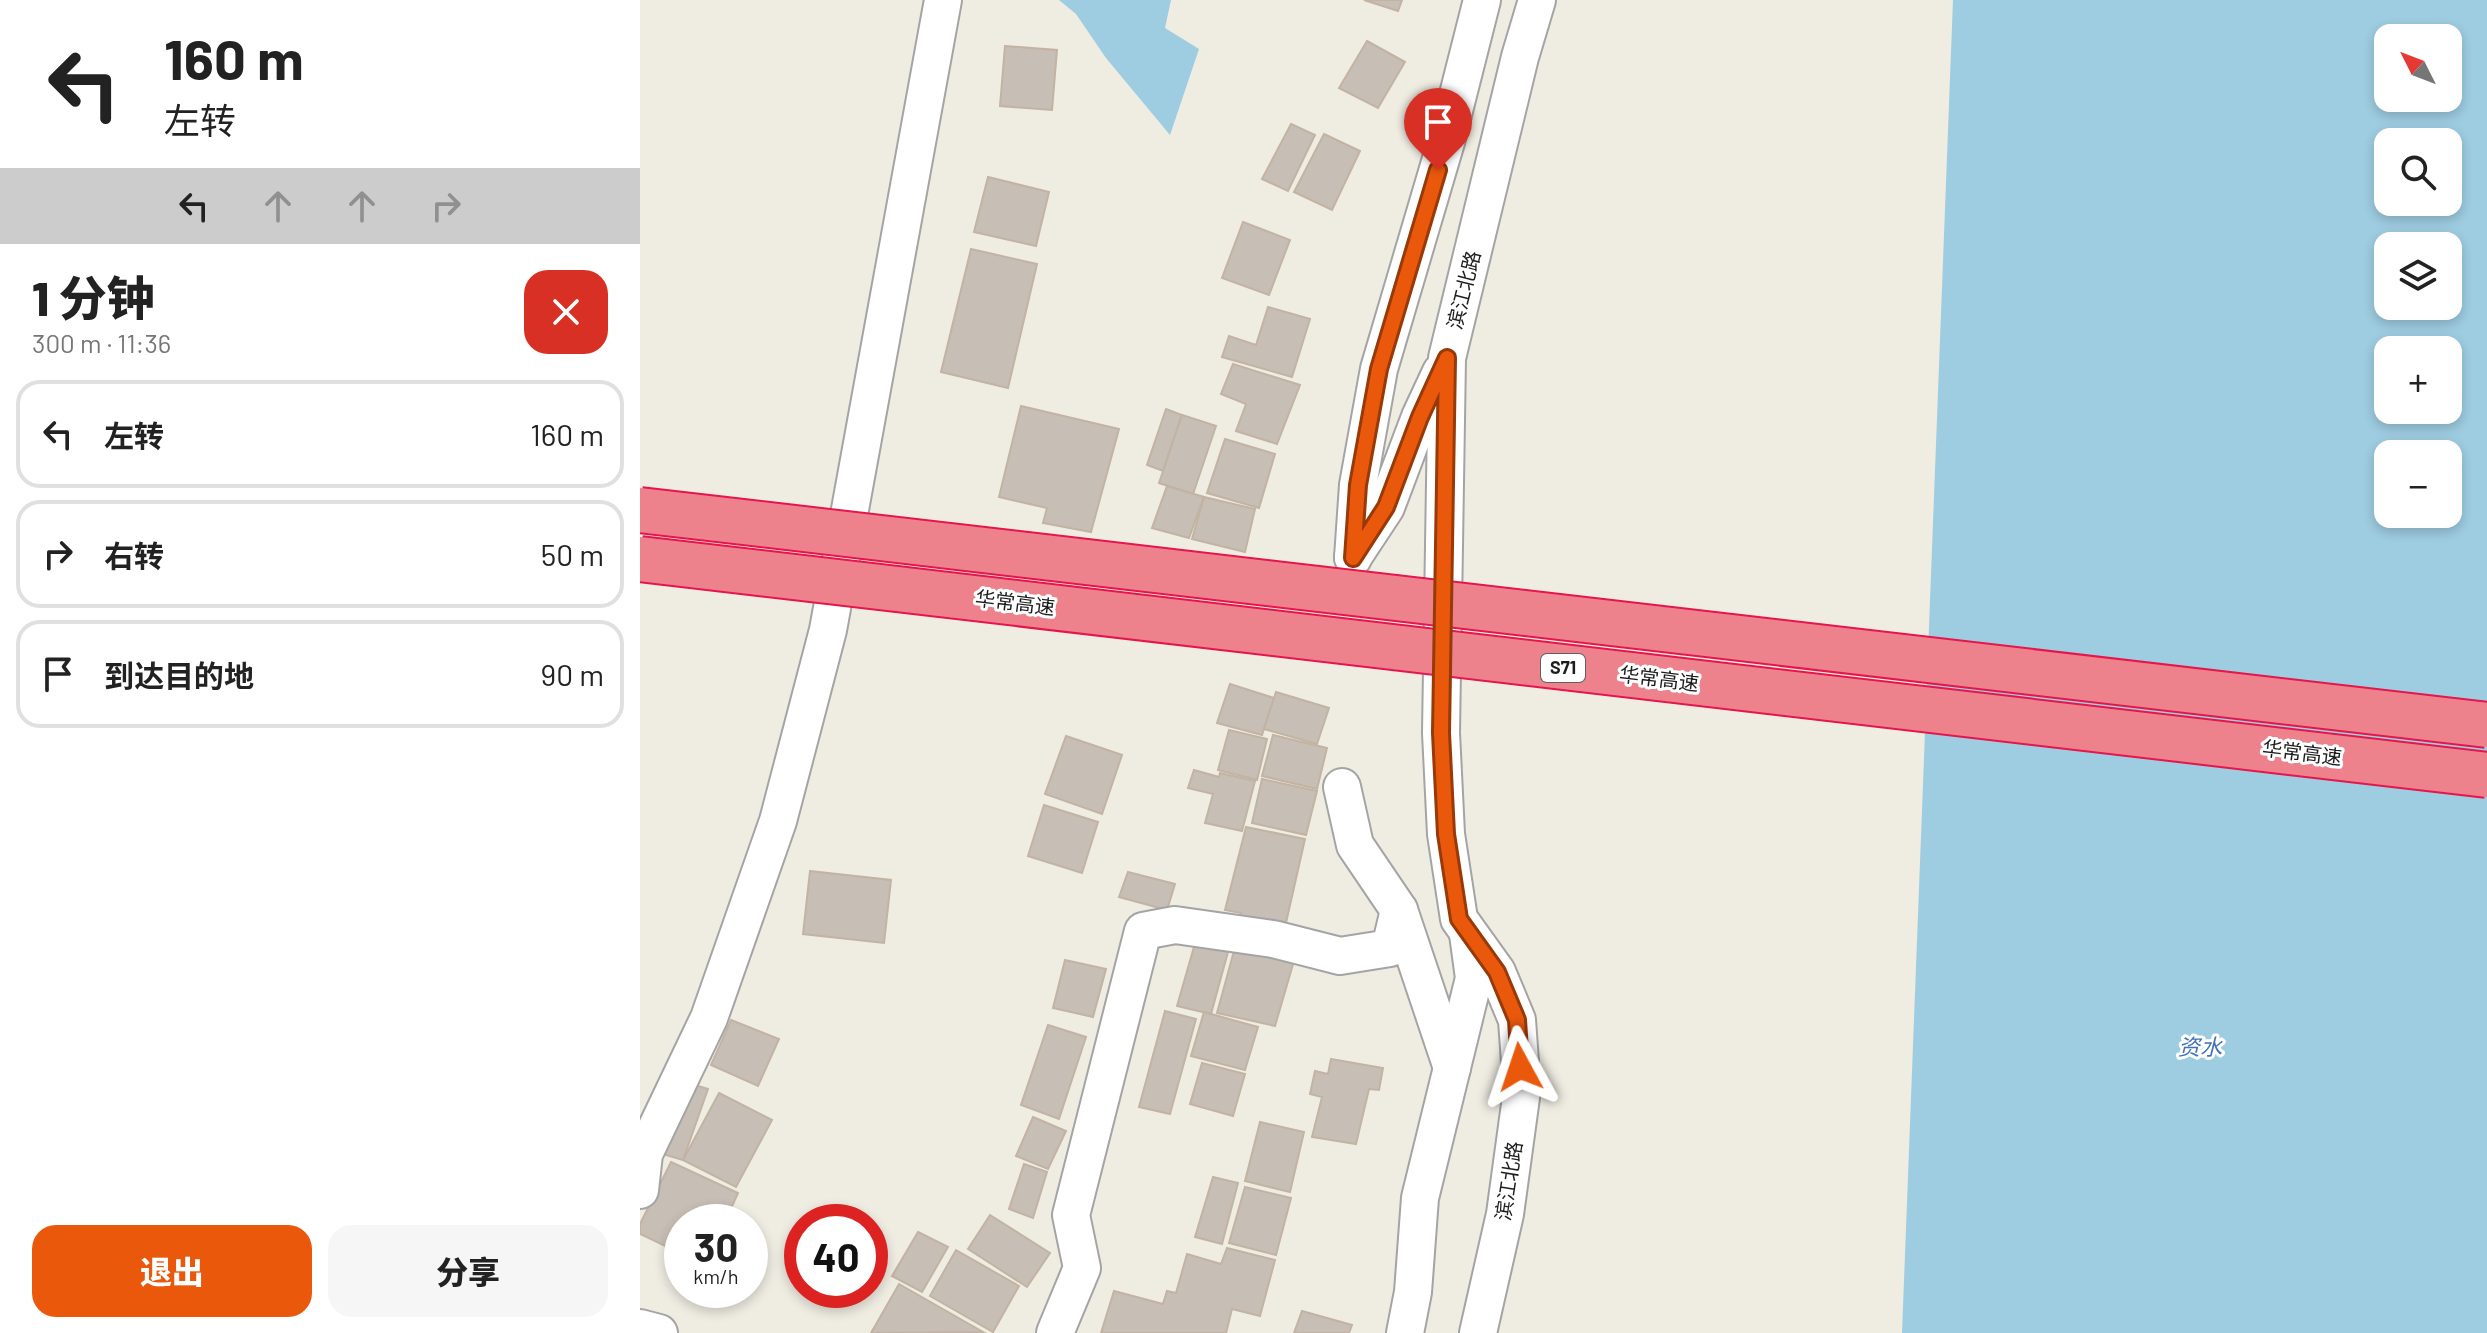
<!DOCTYPE html>
<html lang="zh">
<meta charset="utf-8">
<style>
body{margin:0;font-family:Barlow,"Noto Sans SC",sans-serif;background:#f6f6f6;color:#222;height:100vh;display:flex;flex-direction:column;font-size:30px;white-space:nowrap}
*{box-sizing:border-box;margin:0}
p{font-size:26px;color:#767676}
.icon{flex:none;width:44px;height:44px;fill:none;stroke:currentColor;stroke-width:2;stroke-linecap:round;stroke-linejoin:round}
.map{position:relative;flex:1;overflow:hidden}
.side{display:flex;flex-direction:column;background:#fff;width:640px}
.side>*{flex:none}
.hud{background:#fff;color:#222;overflow:hidden}
.needle{width:52px;rotate:312deg}
.fabs{position:absolute;left:1734px;top:24px;display:grid;gap:16px}
.fabs a{display:grid;place-items:center;width:88px;height:88px;border-radius:16px;background:#fff;box-shadow:0 4px 12px #0003;font-size:40px}
.speed{position:absolute;left:24px;top:1204px;display:flex;gap:16px;font-size:40px;font-weight:700;text-align:center}
.speed>*{display:grid;place-content:center;width:104px;height:104px;border-radius:50%;background:#fff;box-shadow:0 4px 12px #0003;line-height:1}
.speed small{font-size:20px;font-weight:400}
.speed .limit{border:12px solid #d22;background:#fff;color:#111}
.pin{position:absolute;display:grid;place-items:center;width:68px;height:68px;color:#fff;margin:-82px -34px;border-radius:50% 50% 50% 0;rotate:-45deg;box-shadow:0 0 8px #0007}
.pin .icon{rotate:45deg}
.me{position:absolute;width:88px;margin:-44px;rotate:355deg;stroke-linejoin:round;filter:drop-shadow(0 0 6px #0008)}
.turn{display:flex;align-items:center;gap:28px;height:168px;padding:0 32px;font-size:36px}
.turn .icon{width:104px;height:104px;stroke-width:2.5}
.turn b{display:block;font-size:56px;line-height:68px}
.lanes{display:flex;align-items:center;height:76px;padding:0 32px;background:#0003;justify-content:center;gap:40px;direction:ltr}
.lanes .off{opacity:.35}
.round{display:grid;place-items:center;flex:none;width:84px;height:84px;border-radius:24px;background:#f6f6f6}
.overview{display:flex;align-items:center;justify-content:space-between;height:136px;padding:0 32px}
h1{font-size:48px;font-weight:800;line-height:60px}
.cta{display:flex;gap:16px;margin-top:auto;padding:16px 32px}
.cta a{flex:1;height:92px;border-radius:24px;background:#ea580c;color:#fff;font-size:32px;font-weight:800;line-height:92px;text-align:center}
.cta a+a{background:#f6f6f6;color:#222}
ul{padding:0;list-style:none}
li{display:flex;align-items:center;gap:24px;height:108px;margin:0 16px 12px;padding:0 16px;border:4px solid #e0e0e0;border-radius:24px}
li div{flex:1}
li b{display:block;font-size:30px}
li em{font-style:normal}
main{display:flex;flex:1;min-height:0}
.map>svg:first-child{display:block}
.water{fill:#9ecce1;fill-rule:evenodd}
.building{fill:#c7beb5;stroke:#c2b3a3;stroke-width:2}
.lines{fill:none;stroke-linecap:round;stroke-linejoin:round}
.minor-casing{stroke:#a4a4a4;stroke-width:40}
.minor{stroke:#fff;stroke-width:36}
.highway-bridge-casing{stroke:#e6154b;stroke-width:48;stroke-linecap:butt}
.highway-bridge{stroke:#ed828d;stroke-width:44}
.route-casing{stroke:#983908;stroke-width:20}
.route{stroke:#ea580c;stroke-width:14}
.labels{text-anchor:middle;stroke-width:6;stroke-linejoin:round;paint-order:stroke}
.shield{fill:#fff;stroke:#616161;stroke-width:2}
.shield-label{font-size:18px;font-weight:bold;fill:#1d1d1d}
.street-label{font-size:20px;fill:#1d1d1d;stroke:#fff}
.water-label{font-size:22px;font-style:italic;fill:#4271b4;stroke:#fff}
</style>
<main>
<section class="side">
<div class="hud">
<div class="turn"><svg class="icon" aria-label="left" viewBox="0 0 24 24"><path d="M17 20v-9H6M10 6l-5 5 5 5"/></svg><div><b>160 m</b>左转</div></div>
<div class="lanes"><svg class="icon" aria-label="left" viewBox="0 0 24 24"><path d="M17 20v-9H6M10 6l-5 5 5 5"/></svg><svg class="icon off" aria-label="ahead" viewBox="0 0 24 24"><path d="M12 20V5M6 11l6-6 6 6"/></svg><svg class="icon off" aria-label="ahead" viewBox="0 0 24 24"><path d="M12 20V5M6 11l6-6 6 6"/></svg><svg class="icon off" aria-label="right" viewBox="0 0 24 24"><path d="M7 20v-9h11M14 6l5 5-5 5"/></svg></div>
</div>
<div class="overview"><div><h1>1 分钟</h1><p>300 m · 11:36</p></div><a class="round" style="background:#d93025;color:#fff"><svg class="icon" aria-label="close" viewBox="0 0 24 24"><path d="M6 6l12 12M18 6L6 18"/></svg></a></div>
<ul>
<li><svg class="icon" aria-label="left" viewBox="0 0 24 24"><path d="M17 20v-9H6M10 6l-5 5 5 5"/></svg><div><b>左转</b></div><em>160 m</em></li>
<li><svg class="icon" aria-label="right" viewBox="0 0 24 24"><path d="M7 20v-9h11M14 6l5 5-5 5"/></svg><div><b>右转</b></div><em>50 m</em></li>
<li><svg class="icon" aria-label="arrive" viewBox="0 0 24 24"><path d="M6 21V4h12l-3 4 3 4H6"/></svg><div><b>到达目的地</b></div><em>90 m</em></li>
</ul>
<div class="cta"><a>退出</a><a>分享</a></div>
</section>
<div class="map">
<svg width="1847" height="1333" viewBox="0 0 1847 1333">
<rect width="100%" height="100%" fill="#efece2"/>
<g class="water">
<polygon points="419,0 531,0 525,28 559,49 530,135 466,58 436,14"/>
<path d="M1313 0H1847V1333H1262ZM1748 38H1808V98H1748ZM1748 142H1808V202H1748ZM1748 246H1808V306H1748ZM1748 350H1808V410H1748ZM1748 454H1808V514H1748Z"/>
</g>
<g class="building">
<polygon points="724,0 762,0 758,11"/>
<polygon points="727,41 765,62 738,108 699,88"/>
<polygon points="365,46 417,50 412,110 360,106"/>
<polygon points="651,124 675,135 648,191 622,179"/>
<polygon points="684,134 720,151 692,210 654,192"/>
<polygon points="348,177 409,192 396,246 334,232"/>
<polygon points="603,222 650,240 629,295 582,278"/>
<polygon points="331,249 397,264 368,388 301,372"/>
<polygon points="628,307 670,319 652,377 582,357 589,336 616,345"/>
<polygon points="593,364 660,385 637,444 596,431 606,404 581,394"/>
<polygon points="381,406 479,429 451,532 403,523 407,508 359,497"/>
<polygon points="526,409 542,415 523,471 507,465"/>
<polygon points="542,415 576,426 553,494 519,483"/>
<polygon points="585,439 635,454 619,508 567,493"/>
<polygon points="527,486 564,497 549,538 512,528"/>
<polygon points="564,497 615,509 605,552 552,539"/>
<polygon points="590,684 634,698 622,735 577,723"/>
<polygon points="636,692 689,708 677,744 624,729"/>
<polygon points="589,730 627,739 617,780 578,770"/>
<polygon points="633,735 687,748 677,789 622,776"/>
<polygon points="426,736 482,755 462,814 405,794"/>
<polygon points="554,770 579,777 580,773 615,781 602,831 565,823 573,794 548,788"/>
<polygon points="622,779 677,791 666,835 612,823"/>
<polygon points="404,805 458,822 442,873 388,856"/>
<polygon points="606,827 665,839 643,936 598,927 601,913 585,910"/>
<polygon points="170,871 251,880 244,943 163,934"/>
<polygon points="488,872 535,884 527,910 479,897"/>
<polygon points="558,933 591,941 571,1014 537,1006"/>
<polygon points="597,940 656,954 635,1026 577,1013"/>
<polygon points="425,960 466,969 453,1017 413,1008"/>
<polygon points="525,1011 556,1019 530,1114 499,1107"/>
<polygon points="564,1012 618,1027 605,1070 551,1056"/>
<polygon points="91,1020 139,1039 118,1086 71,1065"/>
<polygon points="408,1025 446,1037 419,1119 381,1105"/>
<polygon points="691,1059 743,1068 739,1090 729,1089 716,1144 672,1137 682,1097 670,1094 675,1071 688,1074"/>
<polygon points="562,1063 605,1074 593,1116 550,1104"/>
<polygon points="41,1081 68,1089 43,1160 16,1152"/>
<polygon points="79,1093 132,1120 96,1187 43,1160"/>
<polygon points="393,1117 426,1131 408,1169 376,1156"/>
<polygon points="620,1122 664,1132 650,1192 605,1181"/>
<polygon points="31,1162 98,1193 85,1222 42,1222 42,1254 0,1234 0,1224"/>
<polygon points="384,1164 407,1172 393,1218 369,1209"/>
<polygon points="573,1177 598,1183 582,1244 555,1237"/>
<polygon points="605,1187 651,1198 636,1255 589,1243"/>
<polygon points="350,1215 410,1253 387,1287 328,1249"/>
<polygon points="278,1232 308,1247 282,1292 252,1276"/>
<polygon points="587,1248 635,1260 620,1316 592,1309 586,1333 461,1333 474,1291 523,1304 527,1291 536,1293 547,1254 581,1264"/>
<polygon points="316,1250 379,1286 353,1332 290,1296"/>
<polygon points="259,1284 343,1332 231,1333"/>
<polygon points="662,1311 712,1325 709,1333 654,1333"/>
</g>
<g class="lines">
<g class="minor-casing">
<g id="minor">
<polyline points="713,557 746,507 780,417 801,372"/>
<polyline points="713,558 718,485 739,369 806,142 842,0"/>
<polyline points="759,910 812,1068"/>
<polyline points="0,1190 4,1154 69,1018 138,821 188,630 303,0"/>
<polyline points="0,1328 19,1333"/>
<polyline points="415,1333 442,1268 431,1215 503,931 535,925 633,939 700,956 750,948 759,910 715,845 702,787"/>
<polyline points="765,1333 773,1292 780,1198 834,978 828,934"/>
<polyline points="838,1333 865,1214 882,1090 877,1020 857,972 819,919 806,834 801,733 807,358 880,57 897,0"/>
</g>
</g>
<use href="#minor" class="minor"/>
<g class="highway-bridge-casing">
<g id="highway-bridge">
<polyline points="0,510 1847,725"/>
<polyline points="0,559 1847,775"/>
</g>
</g>
<use href="#highway-bridge" class="highway-bridge"/>
</g>
<g class="lines">
<g class="route-casing">
<polyline id="route" points="798,170 739,369 718,485 713,558 746,507 780,417 807,358 801,733 806,834 819,919 857,972 877,1020 880,1067"/>
</g>
<use href="#route" class="route"/>
</g>
<g class="labels">
<rect class="shield" x="901" y="654" width="44" height="28" rx="6"/>
<g class="shield-label">
<text x="923" y="674">S71</text>
</g>
<g class="street-label">
<text transform="translate(824 290) rotate(-76)" y="7">滨江北路</text>
<text transform="translate(375 603) rotate(7)" y="7">华常高速</text>
<text transform="translate(1019 679) rotate(7)" y="7">华常高速</text>
<text transform="translate(1662 753) rotate(7)" y="7">华常高速</text>
<text transform="translate(869 1181) rotate(-81)" y="7">滨江北路</text>
</g>
<g class="water-label">
<text x="1560" y="1055">资水</text>
</g>
</g>
</svg>
<div class="fabs">
<a><svg class="needle" viewBox="-14 -14 28 28"><path d="M0-13l5 13h-10z" fill="#e53935"/><path d="M0 13l5-13h-10z" fill="#767676"/></svg></a>
<a><svg class="icon" aria-label="search" viewBox="0 0 24 24"><circle cx="10" cy="10" r="6"/><path d="M15 15l6 6"/></svg></a>
<a><svg class="icon" aria-label="layers" viewBox="0 0 24 24"><path d="M12 4l9 5-9 5-9-5zM3 14l9 5 9-5"/></svg></a>
<a>+</a>
<a>−</a>
</div>
<div class="speed"><div>30<small>km/h</small></div><div class="limit">40</div></div>
<div class="pin" style="left:798px;top:170px;background:#d93025"><svg class="icon" aria-label="arrive" viewBox="0 0 24 24"><path d="M6 21V4h12l-3 4 3 4H6"/></svg></div>
<svg class="me" style="left:880px;top:1067px" viewBox="-20 -20 40 40"><path d="M0-17L14 15 0 8-14 15z" fill="#ea580c" stroke="#fff" stroke-width="4"/></svg>
</div>
</main>
